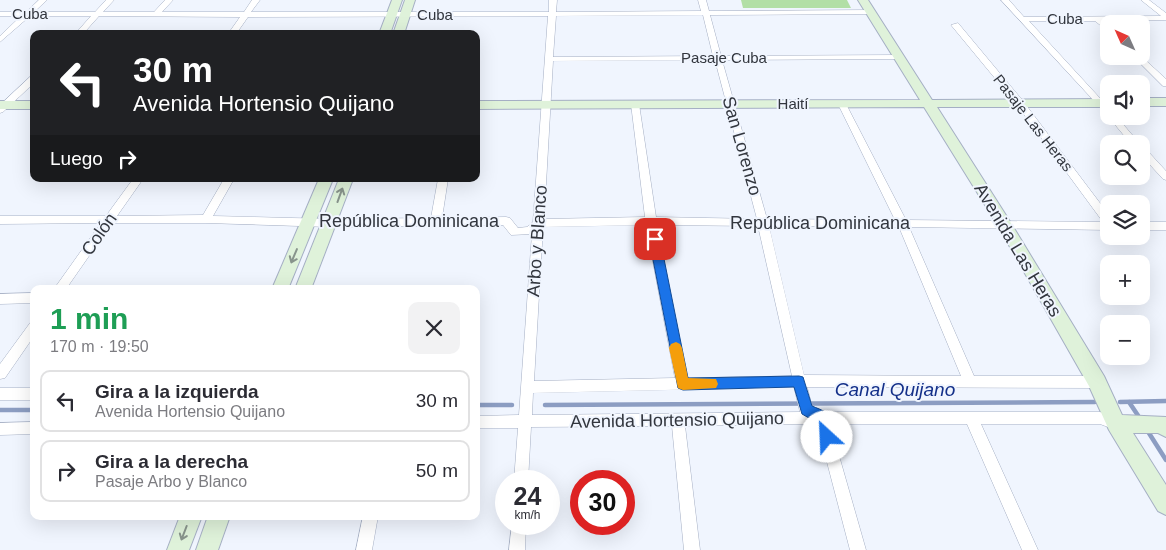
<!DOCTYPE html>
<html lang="es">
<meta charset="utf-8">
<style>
body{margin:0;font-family:Helvetica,sans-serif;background:#f2f2f3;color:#2b2b33;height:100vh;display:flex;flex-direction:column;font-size:19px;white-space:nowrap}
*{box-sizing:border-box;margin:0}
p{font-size:16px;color:#7c7c81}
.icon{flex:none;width:28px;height:28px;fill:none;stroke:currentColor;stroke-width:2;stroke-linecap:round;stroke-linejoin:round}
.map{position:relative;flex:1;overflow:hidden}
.sheet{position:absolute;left:30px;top:285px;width:450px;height:235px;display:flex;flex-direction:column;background:#fff;border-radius:10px;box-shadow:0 5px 20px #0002}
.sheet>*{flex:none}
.top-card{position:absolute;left:30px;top:30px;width:450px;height:152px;border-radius:10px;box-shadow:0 5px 20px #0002;background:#202124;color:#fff;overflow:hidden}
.needle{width:32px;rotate:315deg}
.fabs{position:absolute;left:1100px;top:15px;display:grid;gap:10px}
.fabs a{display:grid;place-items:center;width:50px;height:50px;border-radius:10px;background:#fff;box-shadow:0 5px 20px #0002;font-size:25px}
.speed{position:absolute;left:495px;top:470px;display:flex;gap:10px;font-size:25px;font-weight:700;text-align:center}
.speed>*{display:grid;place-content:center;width:65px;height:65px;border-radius:50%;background:#fff;box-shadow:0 5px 20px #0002;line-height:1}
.speed small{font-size:12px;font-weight:400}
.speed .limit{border:8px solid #d22;background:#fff;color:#111}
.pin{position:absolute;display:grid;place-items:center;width:42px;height:42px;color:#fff;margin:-21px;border-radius:10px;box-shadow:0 2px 8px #0006}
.me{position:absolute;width:55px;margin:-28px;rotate:335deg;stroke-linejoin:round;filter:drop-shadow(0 0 4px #0008)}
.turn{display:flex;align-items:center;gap:18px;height:105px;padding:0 20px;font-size:22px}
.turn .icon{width:65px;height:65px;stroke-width:2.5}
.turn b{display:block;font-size:35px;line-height:42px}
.then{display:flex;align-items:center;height:48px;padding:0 20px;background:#0003;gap:10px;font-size:19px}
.round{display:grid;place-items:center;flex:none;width:52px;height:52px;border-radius:10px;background:#f2f2f3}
.headline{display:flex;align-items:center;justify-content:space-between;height:85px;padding:0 20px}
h1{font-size:30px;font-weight:700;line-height:38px;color:#1e9e55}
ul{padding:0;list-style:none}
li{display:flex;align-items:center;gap:15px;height:62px;margin:0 10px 8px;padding:0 10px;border:2px solid #e1e1e2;border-radius:10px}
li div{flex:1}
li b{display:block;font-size:19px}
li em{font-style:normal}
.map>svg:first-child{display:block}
.green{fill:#b2dfa6}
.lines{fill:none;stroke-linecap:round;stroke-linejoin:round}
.stream{stroke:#8c9dc2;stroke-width:4.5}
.street-casing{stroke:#a5afc4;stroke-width:1}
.secondary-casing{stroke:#a5afc4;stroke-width:2}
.street{fill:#fff;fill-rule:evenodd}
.secondary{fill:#dff2da;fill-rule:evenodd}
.oneway{stroke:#88948c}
.route{fill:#1a73e8;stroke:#114b97}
.slow{fill:#f59e0b}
.labels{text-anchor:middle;stroke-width:4;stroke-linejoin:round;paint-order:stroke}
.far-street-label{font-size:15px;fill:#32363e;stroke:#f0f5fe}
.street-label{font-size:18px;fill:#32363e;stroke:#f0f5fe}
.water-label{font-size:19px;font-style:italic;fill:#143089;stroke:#f0f5fe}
</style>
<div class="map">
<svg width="1166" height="550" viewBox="0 0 1166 550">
<rect width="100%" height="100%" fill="#f0f5fe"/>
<polygon class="green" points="741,0 847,0 851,8 743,8"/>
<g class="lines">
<g class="stream">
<polyline points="1120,402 1166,401"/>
<polyline points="1129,402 1141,420"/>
<polyline points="476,405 512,405"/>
<polyline points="545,405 1095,402"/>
<polyline points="0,410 34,410"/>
<polyline points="1147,430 1166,460"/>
</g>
<g class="street-casing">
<g id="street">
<path d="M39 0H47L34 12H95L106 0H114L103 12H154L165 0H173L162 12H244L252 0H260L251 12H549V0H557L556 12 701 11 698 0H706L709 11 871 10H874V14L710 15 721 56 898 55 902 57 898 59 722 60 767 219 895 220 838 104 842 101 846 104 906 220 1103 222 1017 105 951 25 958 23 1023 101 1109 215V230L909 227 974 376H1097L1102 378 1103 382 1102 386 1097 388 807 387 812 406 823 412H1100L1121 420 1123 424 1121 428 1116 430 1100 424H981L1038 550H1022L967 424H830L866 550H850L817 424 685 426 700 550H684L672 426 531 427 528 481H514L518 428H476V416L519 415 532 234 511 235 503 225 330 227 206 223H112L66 289H54L101 223 0 224V216H106L133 179H143L117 216 203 215 224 179H234L213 216 330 219 431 218 438 179H448L442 218 506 217 510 218 518 228 527 227 533 222 548 16 248 17 236 34H228L240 17 99 16 83 34H75L91 16H30L0 42V36L21 16H0V12H26ZM703 15 713 56 553 57 556 16ZM715 60 757 219 656 217 639 104 635 101 631 104 645 217 544 219 553 61ZM646 225 675 378 534 381 543 227ZM657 225 758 226 792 376 688 378ZM769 226 899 227 961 376 804 375ZM794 387 800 412 532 415 533 393Z"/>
<polygon points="1001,0 1009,0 1024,17 1161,16 1141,0 1149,0 1166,13 1166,20 1103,21 1109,26 1109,32 1095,21 1029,21 1109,108 1109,116 1116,116 1140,144 1131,144 1107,115"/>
<polygon points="1133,56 1141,56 1166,79 1166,86 1163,86"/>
<polygon points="31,76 34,76 34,83 3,112 0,113 0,105"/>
<polygon points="1141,146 1144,147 1166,171 1166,180 1163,179 1141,155"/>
<rect x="1141" y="222" width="25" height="8"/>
<polygon points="34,293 34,303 0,304 0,294"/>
<polygon points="34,321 34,336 5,378 0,379 0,364 30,323"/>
<rect x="0" y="388" width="34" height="12"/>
<polygon points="34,422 34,434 0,435 0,423"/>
<polygon points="363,516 378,516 372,550 356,550"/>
<polygon points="512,524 526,524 525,550 509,550"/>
</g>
</g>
<g class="secondary-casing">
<g id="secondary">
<polygon points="392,0 402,0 390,34 379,34"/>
<polygon points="405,0 415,0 404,34 393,34"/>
<polygon points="858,0 868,0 932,100 1109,99 1109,107 937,107 1009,220 1104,376 1122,415 1166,417 1166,437 1158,433 1133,433 1166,485 1166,515 1158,511 1109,430 1089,386 998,226 924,107 476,109 476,101 920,100"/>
<rect x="1141" y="98" width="25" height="8"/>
<rect x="0" y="101" width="34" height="8"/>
<polygon points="319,179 333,179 288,289 272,289"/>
<polygon points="339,179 353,179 311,289 295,289"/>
<polygon points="180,516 202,516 189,550 167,550"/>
<polygon points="208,516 230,516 218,550 196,550"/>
</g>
</g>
<use href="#street" class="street"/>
<use href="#secondary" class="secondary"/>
</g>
<defs><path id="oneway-shaft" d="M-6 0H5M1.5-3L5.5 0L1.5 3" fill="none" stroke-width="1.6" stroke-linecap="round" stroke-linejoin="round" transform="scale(1.25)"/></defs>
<g class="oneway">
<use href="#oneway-shaft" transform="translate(340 195) rotate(-70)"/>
<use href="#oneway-shaft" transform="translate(294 256) rotate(113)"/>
<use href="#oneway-shaft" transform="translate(184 533) rotate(111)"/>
</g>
<path class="route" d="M655 235 660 239 688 378 799 376 803 377 812 406C816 408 824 410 827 414 831 419 834 435 832 441L827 443 822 441 816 422 802 414 794 387 683 390 678 388 649 239Z"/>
<polygon class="slow" points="676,342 680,344 682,348 688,378 716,379 718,384 716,388 683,390 678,388 669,348 671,344"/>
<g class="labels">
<g class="far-street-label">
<text x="30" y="19">Cuba</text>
<text x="435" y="20">Cuba</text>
<text x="1065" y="24">Cuba</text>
<text x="724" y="63">Pasaje Cuba</text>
<text x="793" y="109">Haití</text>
<text transform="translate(1033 123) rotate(52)" y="5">Pasaje Las Heras</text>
</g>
<g class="street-label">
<text transform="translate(742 146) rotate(74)" y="6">San Lorenzo</text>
<text x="409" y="227">República Dominicana</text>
<text x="820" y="229">República Dominicana</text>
<text transform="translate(99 234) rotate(-55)" y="6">Colón</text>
<text transform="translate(537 241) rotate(-86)" y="6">Arbo y Blanco</text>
<text transform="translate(1018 250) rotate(59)" y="6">Avenida Las Heras</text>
<text transform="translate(677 420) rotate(-1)" y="6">Avenida Hortensio Quijano</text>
</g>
<g class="water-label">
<text x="895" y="396">Canal Quijano</text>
</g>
</g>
</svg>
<div class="fabs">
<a><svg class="needle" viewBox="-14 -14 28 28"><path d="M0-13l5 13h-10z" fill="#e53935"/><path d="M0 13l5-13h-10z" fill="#7c7c81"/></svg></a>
<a><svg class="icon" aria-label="sound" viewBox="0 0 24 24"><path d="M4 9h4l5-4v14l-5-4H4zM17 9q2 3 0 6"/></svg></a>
<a><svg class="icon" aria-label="search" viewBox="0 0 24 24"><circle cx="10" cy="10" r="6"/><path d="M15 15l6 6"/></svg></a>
<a><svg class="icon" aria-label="layers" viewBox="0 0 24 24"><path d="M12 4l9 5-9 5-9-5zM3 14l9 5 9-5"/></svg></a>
<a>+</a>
<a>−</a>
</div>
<div class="speed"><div>24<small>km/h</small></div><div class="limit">30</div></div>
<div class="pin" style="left:655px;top:239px;background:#d93025"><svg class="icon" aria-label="arrive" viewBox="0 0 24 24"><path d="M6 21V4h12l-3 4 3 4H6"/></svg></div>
<svg class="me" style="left:827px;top:437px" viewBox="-20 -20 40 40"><circle r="19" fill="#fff"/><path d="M0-13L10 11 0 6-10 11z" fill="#1a73e8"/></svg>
<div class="top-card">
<div class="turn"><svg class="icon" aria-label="left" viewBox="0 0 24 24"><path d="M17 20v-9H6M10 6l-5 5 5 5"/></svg><div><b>30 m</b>Avenida Hortensio Quijano</div></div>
<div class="then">Luego<svg class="icon" aria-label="right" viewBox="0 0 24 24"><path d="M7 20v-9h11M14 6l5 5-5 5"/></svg></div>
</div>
<section class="sheet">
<div class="headline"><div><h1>1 min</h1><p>170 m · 19:50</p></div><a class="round"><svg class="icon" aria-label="close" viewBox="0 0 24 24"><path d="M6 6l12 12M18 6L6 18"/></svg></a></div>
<ul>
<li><svg class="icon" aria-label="left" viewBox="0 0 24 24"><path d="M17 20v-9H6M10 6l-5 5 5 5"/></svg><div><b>Gira a la izquierda</b><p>Avenida Hortensio Quijano</p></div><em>30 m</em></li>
<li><svg class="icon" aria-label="right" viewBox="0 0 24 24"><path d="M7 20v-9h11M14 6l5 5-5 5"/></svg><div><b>Gira a la derecha</b><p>Pasaje Arbo y Blanco</p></div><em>50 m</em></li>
</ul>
</section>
</div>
